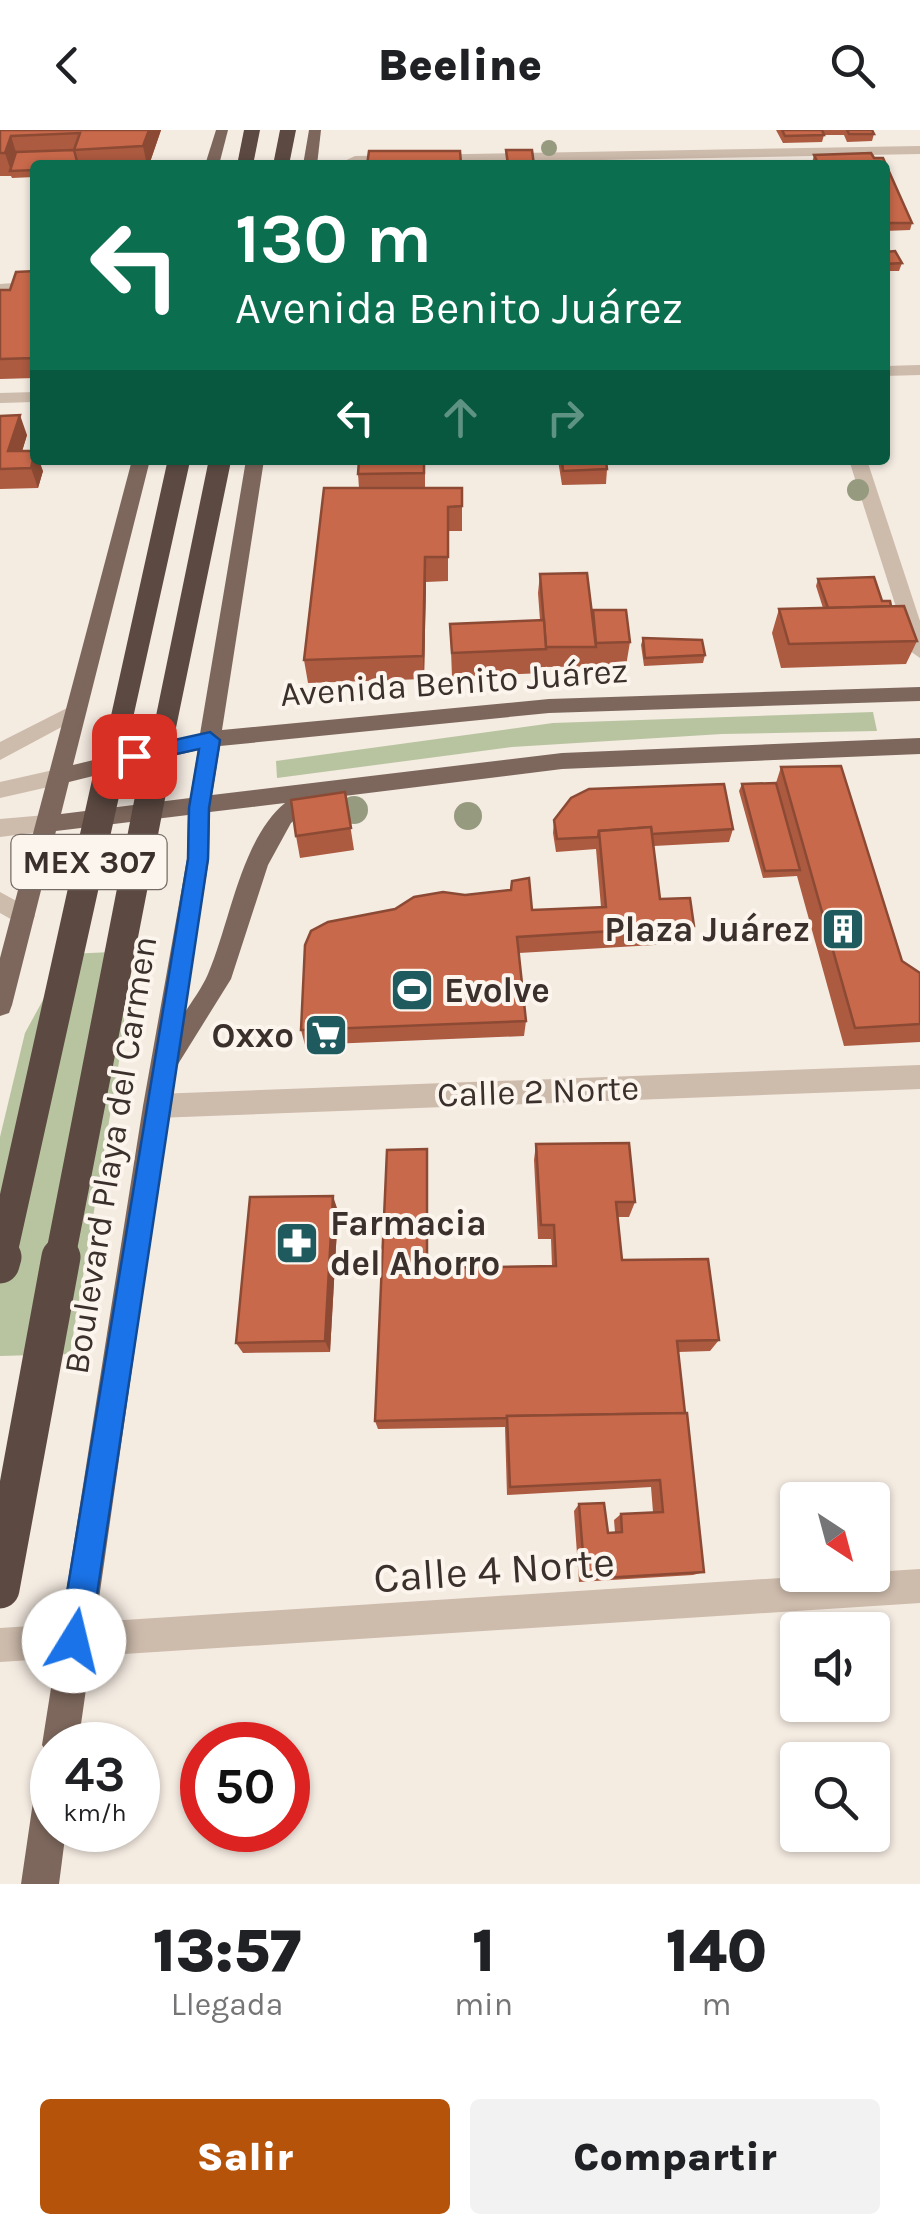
<!DOCTYPE html>
<html lang="es">
<meta charset="utf-8">
<style>
body{margin:0;font-family:Karla,sans-serif;background:#f2f2f2;color:#202124;height:100vh;display:flex;flex-direction:column;font-size:38px;white-space:nowrap}
*{box-sizing:border-box;margin:0}
p{font-size:32px;color:#757577}
.icon{flex:none;width:55px;height:55px;fill:none;stroke:currentColor;stroke-width:2;stroke-linecap:round;stroke-linejoin:round}
.map{position:relative;height:1754px;overflow:hidden}
.panel{display:flex;flex-direction:column;background:#fff;flex:1}
.panel>*{flex:none}
.hud{position:absolute;left:30px;top:30px;width:860px;height:305px;border-radius:10px;box-shadow:0 2px 8px #0004;background:#0b6e4f;color:#fff;overflow:hidden}
.needle{width:65px;rotate:144deg}
.controls{position:absolute;left:780px;top:1352px;display:grid;gap:20px}
.controls a{display:grid;place-items:center;width:110px;height:110px;border-radius:10px;background:#fff;box-shadow:0 2px 8px #0004;font-size:50px}
.speed{position:absolute;left:30px;top:1592px;display:flex;gap:20px;font-size:50px;font-weight:700;text-align:center}
.speed>*{display:grid;place-content:center;width:130px;height:130px;border-radius:50%;background:#fff;box-shadow:0 2px 8px #0004;line-height:1}
.speed small{font-size:25px;font-weight:400}
.speed .limit{border:15px solid #d22;background:#fff;color:#111}
.pin{position:absolute;display:grid;place-items:center;width:85px;height:85px;color:#fff;margin:-42px;border-radius:20px;box-shadow:0 5px 15px #0006}
.me{position:absolute;width:110px;margin:-55px;rotate:9deg;stroke-linejoin:round;filter:drop-shadow(0 0 8px #0008)}
.turn{display:flex;align-items:center;gap:35px;height:210px;padding:0 40px;font-size:45px}
.turn .icon{width:130px;height:130px;stroke-width:2.5}
.turn b{display:block;font-size:70px;line-height:85px}
.lanes{display:flex;align-items:center;height:95px;padding:0 40px;background:#0003;justify-content:center;gap:50px;direction:ltr}
.lanes .off{opacity:.35}
.eta{display:flex;justify-content:space-evenly;align-items:center;height:170px;text-align:center}
.eta b{font-size:60px;font-weight:800;line-height:70px}
.primary-button{display:flex;gap:20px;margin-top:auto;padding:20px 40px}
.primary-button a{flex:1;height:115px;border-radius:10px;background:#b45309;color:#fff;font-size:40px;font-weight:800;line-height:115px;text-align:center}
.primary-button a+a{background:#f2f2f2;color:#202124}
header{display:flex;justify-content:space-between;align-items:center;height:130px;padding:0 40px;background:#fff;font-size:45px;font-weight:800}
.map>svg:first-child{display:block}
.green{fill:#b8c4a0}
.lines{fill:none;stroke-linecap:round;stroke-linejoin:round}
.minor{fill:#cdbbac;fill-rule:evenodd}
.major{fill:#7d675c;fill-rule:evenodd}
.highway{fill:#5c4a42;fill-rule:evenodd}
.highway-bridge-far2{stroke:#5c4a42;stroke-width:22}
.highway-bridge-far1{stroke:#5c4a42;stroke-width:30}
.highway-bridge{stroke:#5c4a42;stroke-width:39}
.tree{fill:#969b7f}
.wall{fill:#ac5a40}
.shaded-wall{fill:#8c4a34}
.building{fill:#c8694b;stroke:#8c4a34;stroke-width:2.5}
.route{fill:#1a73e8;stroke:#114b97;stroke-width:2.5}
.labels{text-anchor:middle;stroke-width:8;stroke-linejoin:round;paint-order:stroke}
.shield{fill:#fbf5ee;stroke:#756b66;stroke-width:2.5}
.shield-label{font-size:32px;font-weight:bold;fill:#3b302b}
.street-label{font-size:35px;fill:#3b302b;stroke:#fbf5ee}
.poi-label{font-size:35px;font-weight:bold;fill:#3b302b;stroke:#fbf5ee;text-anchor:end}
.near-street-label{font-size:42px;fill:#3b302b;stroke:#fbf5ee}
</style>
<header><svg class="icon" aria-label="back" viewBox="0 0 24 24"><path d="M15 5l-7 7 7 7"/></svg>Beeline<svg class="icon" aria-label="search" viewBox="0 0 24 24"><circle cx="10" cy="10" r="6"/><path d="M15 15l6 6"/></svg></header>
<div class="map">
<svg width="920" height="1754" viewBox="0 0 920 1754">
<rect width="100%" height="100%" fill="#f4ebe1"/>
<g class="green">
<polygon points="873,582 877,601 722,604 512,617 277,648 276,631 553,593"/>
<polygon points="112,822 125,896 70,1224 0,1226 0,1007 25,903 68,824"/>
</g>
<g class="lines">
<g class="minor">
<polygon points="920,16 920,24 336,35 355,26"/>
<polygon points="14,153 21,157 15,180 2,183 5,163 0,164 0,154"/>
<polygon points="920,235 920,245 885,246 885,236"/>
<polygon points="35,262 35,272 0,273 0,263"/>
<polygon points="849,330 867,330 920,491 920,528 910,521"/>
<polygon points="77,573 84,575 87,580 84,585 0,630 0,612"/>
<polygon points="58,639 66,641 69,647 66,653 0,668 0,652"/>
<polygon points="46,685 54,688 57,694 54,700 0,707 0,689"/>
<polygon points="0,762 31,779 35,786 31,793 23,796 0,783"/>
<polygon points="920,935 920,959 156,988 147,984 143,976 147,968 156,964"/>
<polygon points="920,1439 920,1473 0,1532 0,1498"/>
</g>
<g class="major">
<polygon points="216,0 228,0 219,35 205,35"/>
<polygon points="309,0 321,0 317,35 303,35"/>
<path d="M132 330H150L73 635 200 604 246 330H264L222 600 549 569 920 557V571L549 583 220 616 212 665 562 623 920 608V624L562 639 320 669 291 693 268 735 231 849 175 939 78 1615H52V1630L42 1615 143 976 187 729 188 685 56 701 12 875 9 883 0 886V828ZM198 620 190 668 61 684 69 652ZM285 673C241 709 230 793 208 844 202 858 192 871 184 884L209 729 210 682Z"/>
<polygon points="52,1647 52,1700 66,1700 59,1754 21,1754 34,1665 39,1652"/>
</g>
<g class="highway">
<polygon points="244,0 260,0 253,35 237,35"/>
<polygon points="280,0 296,0 289,35 273,35"/>
</g>
<g class="highway-bridge-far2">
<polyline points="108,650 179,330"/>
<polyline points="154,650 220,330"/>
</g>
<g class="highway-bridge-far1">
<polyline points="1,1129 108,647"/>
<polyline points="60,1129 154,647"/>
</g>
<g class="highway-bridge">
<polyline points="0,1134 2,1127"/>
<polyline points="0,1459 61,1127"/>
</g>
</g>
<g class="tree">
<circle cx="549" cy="18" r="8"/>
<circle cx="858" cy="360" r="11"/>
<circle cx="354" cy="680" r="14"/>
<circle cx="468" cy="686" r="14"/>
</g>
<g class="wall">
<polygon points="0,0 161,0 149,35 35,35 35,47 12,48 11,46 0,46"/>
<polygon points="776,0 872,0 874,4 872,11 847,12 844,5 824,5 822,12 783,13"/>
<polygon points="871,23 874,28 883,28 912,93 910,100 885,101 885,35 813,35 812,33 814,25"/>
<polygon points="885,122 902,133 899,141 885,141"/>
<polygon points="35,141 35,248 0,249 0,160 10,160"/>
<polygon points="0,286 27,305 22,321 43,341 38,358 0,359"/>
<polygon points="425,330 425,357 359,358 358,344"/>
<polygon points="558,330 606,330 607,339 606,354 562,355"/>
<polygon points="462,358 462,401 448,401 448,451 426,452 424,549 308,553 304,530"/>
<polygon points="540,444 592,485 630,512 626,536 545,537 544,543 452,547 450,494 540,490 538,463"/>
<polygon points="818,449 882,471 891,476 917,511 906,534 781,538 772,503 779,479 823,478 816,456"/>
<polygon points="643,508 705,525 703,533 644,536 641,515"/>
<polygon points="781,637 902,831 920,843 920,912 844,916 797,746 763,748 739,661 742,654 776,653"/>
<polygon points="345,662 354,720 300,728 296,706"/>
<polygon points="554,690 733,699 729,712 654,716 660,769 694,796 688,813 519,823 526,891 524,906 305,915 301,900 532,780 601,777 596,719 556,722 553,703"/>
<polygon points="536,1014 635,1072 629,1087 617,1087 622,1130 719,1210 710,1221 678,1222 704,1442 693,1445 579,1452 574,1381 579,1374 608,1403 615,1402 614,1390 621,1384 653,1382 651,1357 507,1365 505,1297 378,1299 375,1291 428,1035 428,1138 552,1136 551,1109 538,1109 534,1030"/>
<polygon points="338,1081 330,1222 243,1223 236,1213"/>
</g>
<g class="shaded-wall">
<polygon points="149,0 161,0 149,35 147,35 143,16"/>
<polygon points="11,6 18,29 11,41 5,23"/>
<polygon points="20,285 27,305 17,338 8,321"/>
<polygon points="35,325 35,330 39,330 43,341 38,358 31,338"/>
<polygon points="425,427 426,452 424,549 423,526"/>
<polygon points="427,1019 428,1035 428,1151 427,1138"/>
<polygon points="333,1066 338,1081 330,1222 325,1211"/>
</g>
<g class="building">
<polygon points="0,0 149,0 143,16 74,20 80,3 11,6 5,23 0,23"/>
<polygon points="782,0 822,0 824,5 785,6"/>
<polygon points="847,0 872,0 874,4 849,4"/>
<polygon points="74,20 78,35 35,35 35,40 10,41 16,22"/>
<polygon points="506,20 532,20 534,35 508,35"/>
<polygon points="369,21 460,21 461,34 367,35"/>
<polygon points="871,23 874,28 883,28 912,93 885,93 885,81 887,81 885,77 885,35 819,35 814,25"/>
<polygon points="895,121 902,133 885,134 885,122"/>
<polygon points="35,141 35,228 0,229 0,160 10,160 16,142"/>
<polygon points="20,285 8,321 35,321 31,338 0,339 0,286"/>
<polygon points="359,330 424,330 424,343 358,344"/>
<polygon points="562,330 606,330 607,339 563,341"/>
<polygon points="324,358 462,358 462,376 448,377 448,427 425,427 423,526 304,530"/>
<polygon points="587,443 596,517 546,517 540,444"/>
<polygon points="874,447 882,471 890,471 891,476 828,478 818,449"/>
<polygon points="904,476 917,511 789,514 779,479"/>
<polygon points="593,480 626,480 630,512 596,513"/>
<polygon points="544,490 546,519 452,523 450,494"/>
<polygon points="643,508 702,510 705,525 645,528"/>
<polygon points="841,636 902,831 920,843 920,894 855,898 781,637"/>
<polygon points="776,653 800,740 765,741 742,654"/>
<polygon points="724,654 733,699 652,704 651,697 599,701 598,707 557,709 554,690 571,668 589,659"/>
<polygon points="345,662 351,698 296,706 291,670"/>
<polygon points="651,697 660,769 690,768 694,796 517,807 526,891 301,900 305,815 311,801 328,792 395,779 414,767 443,762 465,765 511,760 512,751 529,748 532,780 606,777 599,701"/>
<polygon points="629,1013 635,1072 616,1072 622,1130 708,1129 719,1210 677,1211 685,1283 507,1286 507,1288 375,1291 387,1020 427,1019 427,1138 556,1136 554,1095 541,1095 536,1014"/>
<polygon points="333,1066 325,1211 236,1213 250,1067"/>
<polygon points="687,1283 704,1442 585,1449 579,1374 604,1373 608,1403 622,1402 621,1384 663,1382 660,1350 510,1357 507,1286"/>
</g>
<polygon class="route" points="210,602 220,610 209,678 208,729 90,1511 85,1522 74,1527 63,1522 59,1511 188,729 189,678 199,619 134,633 124,626 134,619"/>
<defs>
<g id="building-square" transform="scale(2.25)"><rect x="-9" y="-9" width="18" height="18" rx="4" fill="#1f5a5e" stroke="#fbf5ee"/><path d="M-4-6H4V6H1V3H-1V6H-4ZM-2.5-4.3h1.7v1.8h-1.7ZM.8-4.3h1.7v1.8H.8ZM-2.5-1h1.7V.8h-1.7ZM.8-1h1.7V.8H.8Z" fill="#fff"/></g>
<g id="stadium-square" transform="scale(2.25)"><rect x="-9" y="-9" width="18" height="18" rx="4" fill="#1f5a5e" stroke="#fbf5ee"/><path d="M0-5a6.5 5 0 1 0 0 10a6.5 5 0 1 0 0-10ZM-3.5-1.8h7v3.6h-7Z" fill="#fff"/></g>
<g id="supermarket-square" transform="scale(2.25)"><rect x="-9" y="-9" width="18" height="18" rx="4" fill="#1f5a5e" stroke="#fbf5ee"/><path d="M-6-5.5h2.5l.6 2H6L4.5 2H-2.5L-4.4-4H-6ZM-1.5 3.2a1.3 1.3 0 1 0 .1 0ZM3 3.2a1.3 1.3 0 1 0 .1 0Z" fill="#fff"/></g>
<g id="pharmacy-square" transform="scale(2.25)"><rect x="-9" y="-9" width="18" height="18" rx="4" fill="#1f5a5e" stroke="#fbf5ee"/><path d="M-2-6h4v4h4v4h-4v4h-4v-4h-4v-4h4Z" fill="#fff"/></g>
</defs>
<g fill-rule="evenodd">
<use href="#building-square" x="843" y="799"/>
<use href="#stadium-square" x="412" y="860"/>
<use href="#supermarket-square" x="326" y="905"/>
<use href="#pharmacy-square" x="297" y="1113"/>
</g>
<g class="labels">
<rect class="shield" x="11.5" y="705" width="155" height="54" rx="8"/>
<g class="shield-label">
<text x="89" y="743">MEX 307</text>
</g>
<g class="street-label">
<text transform="translate(454 552) rotate(-4)" y="12">Avenida Benito Juárez</text>
<text transform="translate(538 961) rotate(-2)" y="12">Calle 2 Norte</text>
<text transform="translate(110 1025) rotate(-81)" y="12">Boulevard Playa del Carmen</text>
</g>
<g class="poi-label">
<text x="810" y="811">Plaza Juárez</text>
<text x="444" y="872" text-anchor="start">Evolve</text>
<text x="294" y="917">Oxxo</text>
<text x="330" y="1105" text-anchor="start">Farmacia<tspan x="330" dy="40">del Ahorro</tspan></text>
</g>
<g class="near-street-label">
<text transform="translate(494 1439) rotate(-4)" y="15">Calle 4 Norte</text>
</g>
</g>
</svg>
<div class="controls">
<a><svg class="needle" viewBox="-14 -14 28 28"><path d="M0-13l5 13h-10z" fill="#e53935"/><path d="M0 13l5-13h-10z" fill="#757577"/></svg></a>
<a><svg class="icon" aria-label="sound" viewBox="0 0 24 24"><path d="M4 9h4l5-4v14l-5-4H4zM17 9q2 3 0 6"/></svg></a>
<a><svg class="icon" aria-label="search" viewBox="0 0 24 24"><circle cx="10" cy="10" r="6"/><path d="M15 15l6 6"/></svg></a>
</div>
<div class="speed"><div>43<small>km/h</small></div><div class="limit">50</div></div>
<div class="pin" style="left:134px;top:626px;background:#d93025"><svg class="icon" aria-label="arrive" viewBox="0 0 24 24"><path d="M6 21V4h12l-3 4 3 4H6"/></svg></div>
<svg class="me" style="left:74px;top:1511px" viewBox="-20 -20 40 40"><circle r="19" fill="#fff"/><path d="M0-13L10 11 0 6-10 11z" fill="#1a73e8"/></svg>
<div class="hud">
<div class="turn"><svg class="icon" aria-label="left" viewBox="0 0 24 24"><path d="M17 20v-9H6M10 6l-5 5 5 5"/></svg><div><b>130 m</b>Avenida Benito Juárez</div></div>
<div class="lanes"><svg class="icon" aria-label="left" viewBox="0 0 24 24"><path d="M17 20v-9H6M10 6l-5 5 5 5"/></svg><svg class="icon off" aria-label="ahead" viewBox="0 0 24 24"><path d="M12 20V5M6 11l6-6 6 6"/></svg><svg class="icon off" aria-label="right" viewBox="0 0 24 24"><path d="M7 20v-9h11M14 6l5 5-5 5"/></svg></div>
</div>
</div>
<section class="panel">
<div class="eta">
<div><b>13:57</b><p>Llegada</p></div>
<div><b>1</b><p>min</p></div>
<div><b>140</b><p>m</p></div>
</div>
<div class="primary-button"><a>Salir</a><a>Compartir</a></div>
</section>
